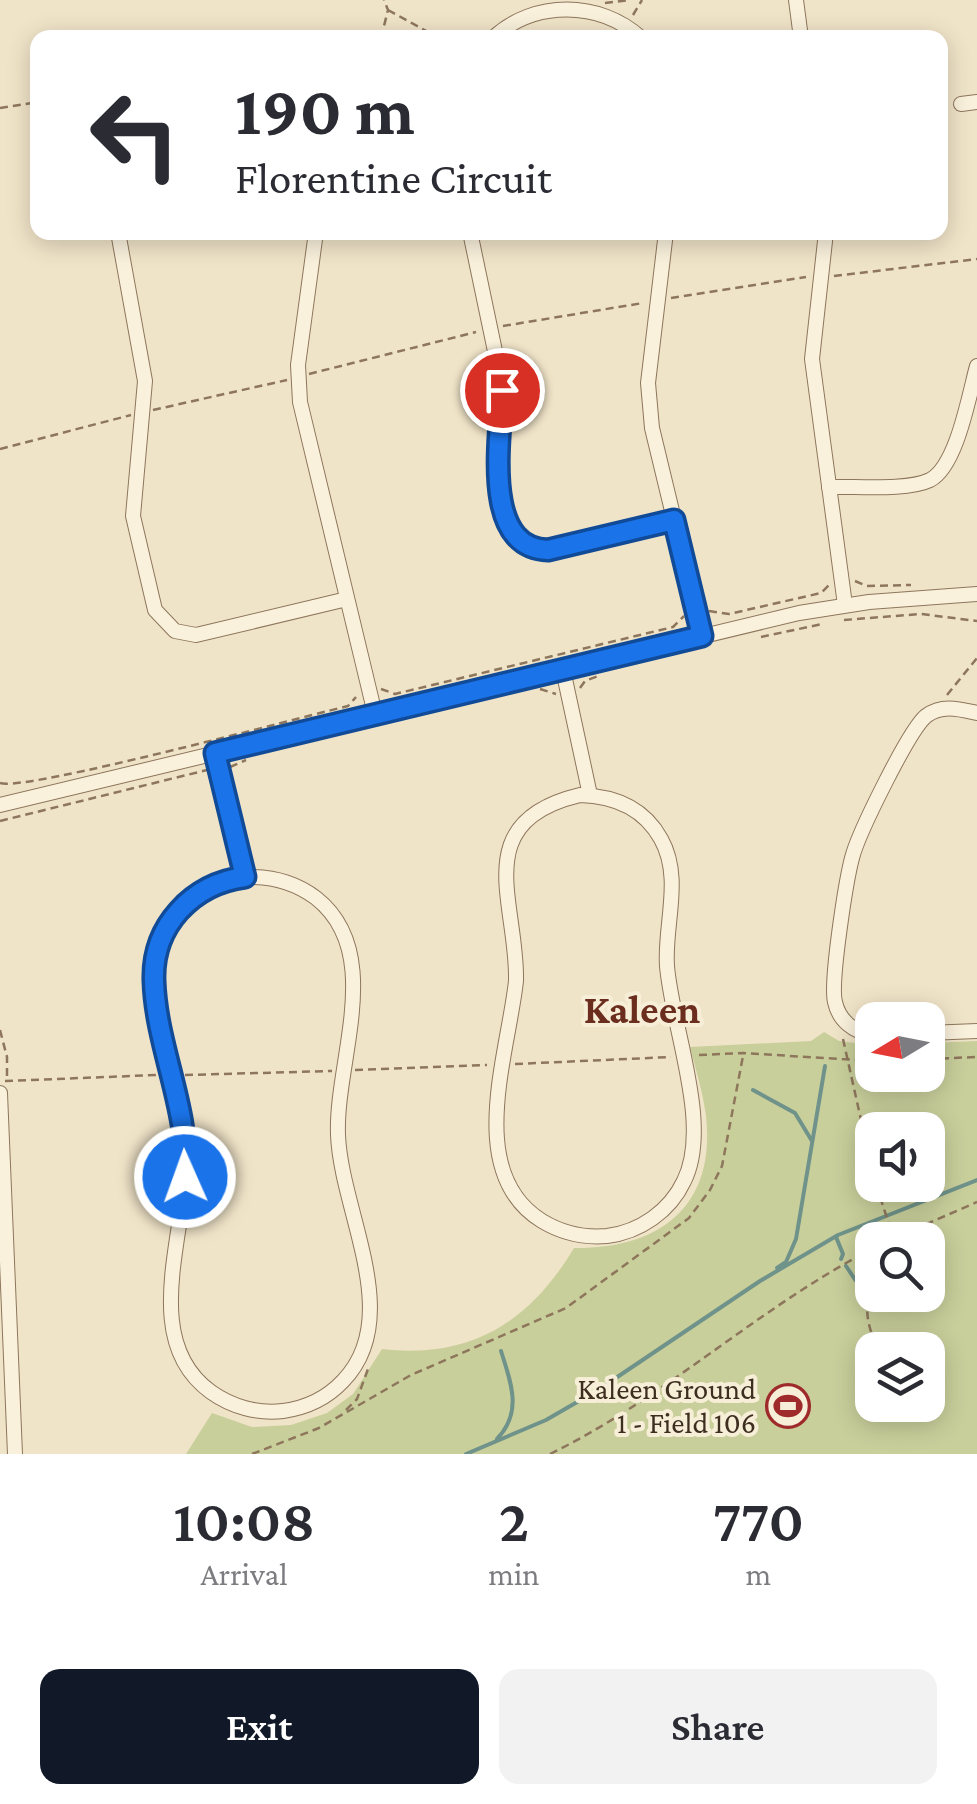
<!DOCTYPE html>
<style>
body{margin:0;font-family:"Crimson Pro",serif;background:#f2f2f3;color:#2b2b33;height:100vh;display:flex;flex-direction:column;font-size:38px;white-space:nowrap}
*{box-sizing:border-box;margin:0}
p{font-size:32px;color:#7c7c81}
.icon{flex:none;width:55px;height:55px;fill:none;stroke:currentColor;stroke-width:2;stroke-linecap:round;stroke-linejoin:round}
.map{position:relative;height:1454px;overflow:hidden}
.drawer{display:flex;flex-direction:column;background:#fff;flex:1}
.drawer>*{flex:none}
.banner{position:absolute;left:30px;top:30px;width:918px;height:210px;border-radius:20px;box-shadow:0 5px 25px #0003;background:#fff;color:#2b2b33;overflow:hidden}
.needle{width:65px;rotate:260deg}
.buttons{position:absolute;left:855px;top:1002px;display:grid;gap:20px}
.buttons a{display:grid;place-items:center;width:90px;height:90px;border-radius:20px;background:#fff;box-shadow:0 5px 25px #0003;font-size:50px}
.pin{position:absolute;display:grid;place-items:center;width:85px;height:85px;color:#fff;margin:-42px;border:5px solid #fff;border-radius:50%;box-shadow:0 2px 10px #0007}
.me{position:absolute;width:110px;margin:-55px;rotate:358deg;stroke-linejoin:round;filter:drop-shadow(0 0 8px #0008)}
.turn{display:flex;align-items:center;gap:35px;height:210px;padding:0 40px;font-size:45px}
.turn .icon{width:130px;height:130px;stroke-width:2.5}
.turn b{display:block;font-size:70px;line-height:85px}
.eta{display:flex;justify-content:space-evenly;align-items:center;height:170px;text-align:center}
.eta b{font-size:60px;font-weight:600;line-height:70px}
.cta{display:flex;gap:20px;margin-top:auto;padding:20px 40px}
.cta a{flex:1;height:115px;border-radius:20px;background:#111827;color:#fff;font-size:40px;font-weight:600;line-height:115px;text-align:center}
.cta a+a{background:#f2f2f3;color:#2b2b33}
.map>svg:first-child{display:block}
.green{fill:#c9cf9b;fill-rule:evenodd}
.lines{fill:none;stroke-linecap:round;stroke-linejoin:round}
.stream{stroke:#6f938a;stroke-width:4}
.minor-casing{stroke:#8d765c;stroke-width:16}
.path{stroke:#8d765c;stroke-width:2.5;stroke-dasharray:8 5;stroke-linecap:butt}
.minor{stroke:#faf1dc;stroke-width:14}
.route-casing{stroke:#114b97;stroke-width:25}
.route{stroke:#1a73e8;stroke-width:18}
.labels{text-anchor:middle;stroke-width:8;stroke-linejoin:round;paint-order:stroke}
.poi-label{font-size:30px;fill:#3d2e20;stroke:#f7eed8;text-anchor:end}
.district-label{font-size:40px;font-weight:bold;fill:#6b2e1e;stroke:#f7eed8}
</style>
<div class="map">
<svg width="977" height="1454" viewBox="0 0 977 1454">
<rect width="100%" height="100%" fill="#f0e4c8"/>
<path class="green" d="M824 1032 839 1041 872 1045V1075H928V1043L977 1041V1454H186L212 1413 252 1427 291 1425 327 1413 353 1394 382 1349C470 1359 529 1323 574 1248 659 1249 716 1207 706 1116 703 1093 696 1070 690 1047L811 1041ZM872 1130H928V1185H872ZM872 1240H928V1295H872ZM872 1350H928V1405H872Z"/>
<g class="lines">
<g class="stream">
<polyline points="753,1090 795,1113 812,1141"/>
<polyline points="836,1237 843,1254 841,1259"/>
<polyline points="846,1266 856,1281"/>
<polyline points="777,1268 786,1262 796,1239 825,1066"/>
<path d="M497 1439C523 1412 511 1383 501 1351"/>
<polyline points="466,1454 546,1420 598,1390 760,1281 838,1235 977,1180"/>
</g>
<g class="minor-casing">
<g id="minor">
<polyline points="796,0 801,38"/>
<path d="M493 38C534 0 599 0 641 38"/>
<polyline points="961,104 977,102"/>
<polyline points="118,232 145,381 133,516 155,610 175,631 196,635 347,599"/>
<polyline points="316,232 298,365 300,402 375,714"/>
<polyline points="470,232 500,375 498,467 506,519 511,532 521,542 549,550 674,520"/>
<polyline points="666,232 648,383 652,428 702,635"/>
<polyline points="826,232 812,359 845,605"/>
<path d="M829 487C856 486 907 491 930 480 957 466 969 395 977 366"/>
<polyline points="563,670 590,795"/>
<path d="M215 753 245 877C271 876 295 882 316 898 386 953 335 1061 338 1135 341 1212 405 1317 343 1381 327 1398 305 1408 283 1411 258 1414 232 1407 211 1392 136 1338 190 1226 186 1149 182 1075 122 974 179 910 196 890 220 880 245 877"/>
<path d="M580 795C614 796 644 808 661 839 683 878 664 925 667 966 672 1028 712 1125 684 1181 670 1211 640 1232 607 1236 584 1238 562 1233 542 1221 464 1173 508 1055 516 981 518 903 467 822 580 795Z"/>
<polyline points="0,805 799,613 869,602 977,594"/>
<polyline points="928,1033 977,1031"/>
<path d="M872 1035C854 1032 839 1021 835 1002 830 982 846 881 852 858 858 834 909 730 926 716 942 704 959 709 977 713"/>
<polyline points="0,1093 15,1454"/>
</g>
</g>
<g class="path">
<polyline points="605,3 629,0"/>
<polyline points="388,10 439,38"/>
<polyline points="633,15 642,0"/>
<polyline points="381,38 388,10 384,0"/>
<polyline points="401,38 429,33"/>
<polyline points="0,108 38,102"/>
<polyline points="834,276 977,259"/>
<polyline points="671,298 806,277"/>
<polyline points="503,326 643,303"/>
<polyline points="309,374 476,332"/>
<polyline points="153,410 287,380"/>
<polyline points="0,449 131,415"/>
<polyline points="855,581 867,586 911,585"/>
<polyline points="709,611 729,614 821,593 830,584"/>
<polyline points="844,620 921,614 977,621"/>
<polyline points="761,637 822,624"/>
<polyline points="580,688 585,681 598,676"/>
<polyline points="381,689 395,694 673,627 684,616"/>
<polyline points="540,689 556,694"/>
<polyline points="947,695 977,658"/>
<polyline points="230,767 246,760"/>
<path d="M0 783C23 792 302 717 348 706L356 697"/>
<polyline points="0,821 207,770"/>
<polyline points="0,1030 7,1057 7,1082"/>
<polyline points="843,1039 872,1169"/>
<polyline points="699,1055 743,1053 872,1061"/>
<polyline points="928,1059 977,1057"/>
<polyline points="515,1064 671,1057"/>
<polyline points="355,1070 487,1065"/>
<polyline points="185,1075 332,1071"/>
<polyline points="5,1081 157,1075"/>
<polyline points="876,1185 894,1239"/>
<polyline points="890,1240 977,1202"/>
<path d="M872 1286C865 1304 866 1319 873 1337"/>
<polyline points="346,1410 357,1399 368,1369"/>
<polyline points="252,1454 319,1428 411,1375 566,1308 689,1218 710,1190 722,1166 743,1056"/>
<path d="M550 1454C665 1398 759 1307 872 1249"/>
</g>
<use href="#minor" class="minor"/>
</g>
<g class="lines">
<g class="route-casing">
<path id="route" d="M185 1177C190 1110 156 1047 154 981 152 926 192 884 245 877L215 753 702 636 674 520 548 550C480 548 501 435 502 390"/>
</g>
<use href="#route" class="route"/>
</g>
<defs>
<g id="stadium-ring" transform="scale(2.25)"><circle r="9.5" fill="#f7eed8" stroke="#9e2a2b" stroke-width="1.5"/><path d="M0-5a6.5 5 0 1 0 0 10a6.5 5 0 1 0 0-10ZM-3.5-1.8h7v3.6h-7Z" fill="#9e2a2b"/></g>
</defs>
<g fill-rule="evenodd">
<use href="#stadium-ring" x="788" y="1406"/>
</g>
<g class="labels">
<g class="poi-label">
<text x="756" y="1399">Kaleen Ground<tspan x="756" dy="34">1 - Field 106</tspan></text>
</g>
<g class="district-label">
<text x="642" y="1023">Kaleen</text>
</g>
</g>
</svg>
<div class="buttons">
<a><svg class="needle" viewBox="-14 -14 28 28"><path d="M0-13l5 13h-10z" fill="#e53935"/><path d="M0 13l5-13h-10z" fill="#7c7c81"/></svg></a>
<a><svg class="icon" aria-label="sound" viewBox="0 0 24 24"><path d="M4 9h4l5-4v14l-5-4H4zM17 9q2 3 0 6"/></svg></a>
<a><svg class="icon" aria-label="search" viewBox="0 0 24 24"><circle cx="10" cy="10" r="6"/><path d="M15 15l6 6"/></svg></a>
<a><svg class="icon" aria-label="layers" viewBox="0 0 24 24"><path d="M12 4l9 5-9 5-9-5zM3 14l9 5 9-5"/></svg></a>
</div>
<div class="pin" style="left:502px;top:390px;background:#d93025"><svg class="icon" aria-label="arrive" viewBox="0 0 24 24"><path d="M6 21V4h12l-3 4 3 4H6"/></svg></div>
<svg class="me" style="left:185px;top:1177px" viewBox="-20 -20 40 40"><circle r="17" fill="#1a73e8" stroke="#fff" stroke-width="3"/><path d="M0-11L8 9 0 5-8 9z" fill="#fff"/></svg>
<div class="banner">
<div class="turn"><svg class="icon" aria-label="left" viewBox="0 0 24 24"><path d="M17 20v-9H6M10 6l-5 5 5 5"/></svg><div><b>190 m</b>Florentine Circuit</div></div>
</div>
</div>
<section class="drawer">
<div class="eta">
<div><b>10:08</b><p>Arrival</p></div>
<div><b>2</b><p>min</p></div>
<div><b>770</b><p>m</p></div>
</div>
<div class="cta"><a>Exit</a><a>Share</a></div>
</section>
